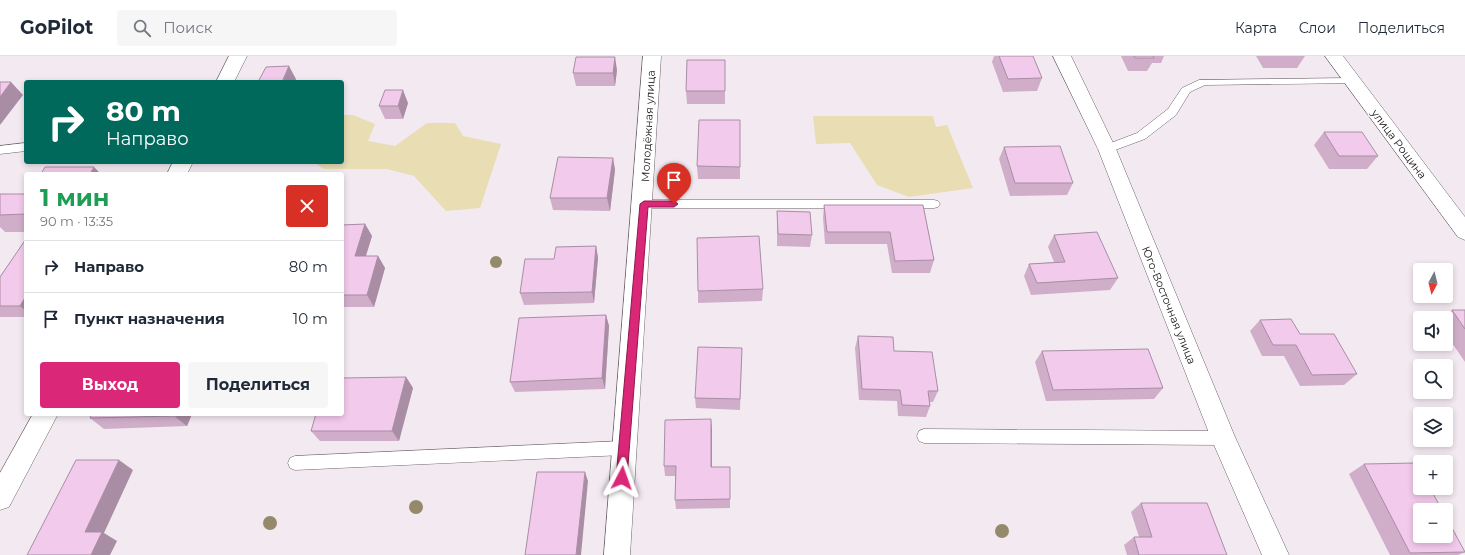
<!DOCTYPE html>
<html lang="ru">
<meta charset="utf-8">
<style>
body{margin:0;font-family:Montserrat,sans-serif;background:#f6f6f7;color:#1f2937;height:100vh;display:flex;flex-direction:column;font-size:15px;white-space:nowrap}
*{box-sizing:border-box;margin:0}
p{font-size:13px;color:#747a83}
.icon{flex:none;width:22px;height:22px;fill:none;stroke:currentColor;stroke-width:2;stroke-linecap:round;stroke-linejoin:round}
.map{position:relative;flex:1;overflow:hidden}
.side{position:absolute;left:24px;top:116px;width:320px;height:244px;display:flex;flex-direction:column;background:#fff;border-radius:4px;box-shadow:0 2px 6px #0003}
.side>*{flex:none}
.banner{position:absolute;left:24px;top:24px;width:320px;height:84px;border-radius:4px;box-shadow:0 2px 6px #0003;background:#00695c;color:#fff;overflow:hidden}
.needle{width:26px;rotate:187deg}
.fabs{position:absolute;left:1413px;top:207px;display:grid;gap:8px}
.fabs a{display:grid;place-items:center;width:40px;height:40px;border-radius:4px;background:#fff;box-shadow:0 2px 6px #0003;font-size:20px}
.pin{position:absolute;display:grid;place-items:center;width:34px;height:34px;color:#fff;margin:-41px -17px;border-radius:50% 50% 50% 0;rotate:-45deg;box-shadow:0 0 4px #0007}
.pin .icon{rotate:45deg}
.me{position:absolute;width:44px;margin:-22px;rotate:4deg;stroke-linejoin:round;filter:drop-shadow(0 0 3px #0008)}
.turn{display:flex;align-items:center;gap:14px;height:84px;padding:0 16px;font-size:18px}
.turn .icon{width:52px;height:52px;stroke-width:2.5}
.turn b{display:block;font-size:28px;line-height:34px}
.round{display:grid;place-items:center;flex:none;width:42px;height:42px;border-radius:4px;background:#f6f6f7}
.overview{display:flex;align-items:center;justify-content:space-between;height:68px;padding:0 16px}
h1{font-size:24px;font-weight:700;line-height:30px;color:#1e9e55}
.action{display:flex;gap:8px;margin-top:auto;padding:8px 16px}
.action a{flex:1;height:46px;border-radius:4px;background:#db2777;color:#fff;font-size:16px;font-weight:700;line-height:46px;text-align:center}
.action a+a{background:#f6f6f7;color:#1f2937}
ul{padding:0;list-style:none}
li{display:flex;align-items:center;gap:12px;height:52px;padding:0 16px;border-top:1px solid #e0e1e3}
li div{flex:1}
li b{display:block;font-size:15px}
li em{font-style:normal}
header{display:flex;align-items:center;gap:24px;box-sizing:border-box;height:56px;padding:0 20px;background:#fff;border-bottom:1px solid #e0e1e3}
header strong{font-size:19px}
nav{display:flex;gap:22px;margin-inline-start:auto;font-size:14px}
.search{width:280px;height:36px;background:#f6f6f7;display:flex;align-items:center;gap:10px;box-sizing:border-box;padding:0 14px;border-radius:4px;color:#747a83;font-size:15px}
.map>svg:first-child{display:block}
.green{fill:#e8ddb3}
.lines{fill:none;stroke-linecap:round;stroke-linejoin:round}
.lane-casing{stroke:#6a6268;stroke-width:1}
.street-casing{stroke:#6a6268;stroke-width:1}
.lane{fill:#fff;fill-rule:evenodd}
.street{fill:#fff;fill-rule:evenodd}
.tree{fill:#95896c}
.wall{fill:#d0aeca}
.shaded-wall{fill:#a98da4}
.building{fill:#f2caeb;stroke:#a98da4}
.route{fill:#db2777;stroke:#8e194d}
.labels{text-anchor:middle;stroke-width:3;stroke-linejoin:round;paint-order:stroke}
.street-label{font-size:11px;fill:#191518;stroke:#fff}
</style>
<header>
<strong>GoPilot</strong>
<div class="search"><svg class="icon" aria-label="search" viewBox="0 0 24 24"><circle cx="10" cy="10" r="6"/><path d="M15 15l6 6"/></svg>Поиск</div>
<nav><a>Карта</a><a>Слои</a><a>Поделиться</a></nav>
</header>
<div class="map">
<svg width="1465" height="499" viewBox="0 0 1465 499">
<rect width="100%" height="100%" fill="#f3eaf1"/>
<g class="green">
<polygon points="342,59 353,59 375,68 368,85 395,90 427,67 455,67 463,80 501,88 480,152 446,155 414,120 387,113 324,113 313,106 342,106"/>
<polygon points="813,60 933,60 936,71 947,69 973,132 909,141 877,129 850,87 816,88"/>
</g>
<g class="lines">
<g class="lane-casing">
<g id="lane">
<polygon points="1352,22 1356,23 1357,25 1356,27 1205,29 1190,36 1176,59 1145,83 1107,97 1101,93 1103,90 1137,77 1168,53 1182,32 1199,24"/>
<polygon points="26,87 26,95 0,98 0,90"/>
<polygon points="644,144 934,144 938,145 940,148 938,151 934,152 644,152 640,151 638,148 640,145"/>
<polygon points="924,373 1223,375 1228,377 1230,382 1228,387 1223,389 924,387 919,385 917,380 919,375"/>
<polygon points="623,385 628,387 630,392 628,397 623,399 295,414 290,412 288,407 290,402 295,400"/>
</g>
</g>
<g class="street-casing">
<g id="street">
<polygon points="229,0 247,0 234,26 216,26"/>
<polygon points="643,0 661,0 630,499 604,499"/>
<polygon points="1053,0 1071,0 1116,93 1235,381 1289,499 1262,499 1211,382 1098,93"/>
<polygon points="1325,0 1343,0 1465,161 1465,184 1458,181"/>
<polygon points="173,106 193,106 187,118 167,118"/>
<polygon points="33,358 58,358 9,451 0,454 0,417"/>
</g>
</g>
<use href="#lane" class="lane"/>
<use href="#street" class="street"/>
</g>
<g class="tree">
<circle cx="496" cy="206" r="6"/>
<circle cx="416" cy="451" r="7"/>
<circle cx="270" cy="467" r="7"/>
<circle cx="1002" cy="475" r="7"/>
</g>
<g class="wall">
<polygon points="994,0 1033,0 1042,22 1037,35 1003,36 992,6"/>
<polygon points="1121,0 1164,0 1161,7 1152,7 1147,15 1128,15"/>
<polygon points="1256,0 1305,0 1297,12 1263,12"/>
<polygon points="725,4 725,48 687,48 686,35"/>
<polygon points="617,14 615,30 576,30 573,17"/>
<polygon points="408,47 403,63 385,63 379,50"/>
<polygon points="740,64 740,123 698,123 697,110"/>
<polygon points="1324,76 1378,100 1367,113 1329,113 1314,89"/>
<polygon points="1004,91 1073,127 1067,139 1010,140 999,103"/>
<polygon points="613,102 615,114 610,155 553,154 550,142"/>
<polygon points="0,138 26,138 26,176 5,176 0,171"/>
<polygon points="824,149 923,149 934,204 930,217 892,217 887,188 825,188 823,162"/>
<polygon points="777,155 812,179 810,191 777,190"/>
<polygon points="365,168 372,180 366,200 378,200 385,212 374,251 342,251 342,169"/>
<polygon points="1054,179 1118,222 1110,234 1031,239 1024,220 1029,208 1054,206 1048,191"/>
<polygon points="26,183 26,261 0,261 0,221"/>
<polygon points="596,190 598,202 594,247 524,249 520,237 554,203"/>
<polygon points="763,233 762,245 698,247 698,235"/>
<polygon points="1452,254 1465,254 1465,306 1446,278 1446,262 1442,262"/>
<polygon points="606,259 609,270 605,333 515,336 510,326"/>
<polygon points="1260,264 1300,278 1357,318 1344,329 1300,330 1284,300 1262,300 1250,275"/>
<polygon points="858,280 894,295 938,335 933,346 930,346 930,350 926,361 898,360 897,345 859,344 855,292"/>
<polygon points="742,292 740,354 696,352 695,342"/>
<polygon points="1042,295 1163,332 1154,343 1046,345 1035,306"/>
<polygon points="406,321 413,332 399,385 320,385 311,375"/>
<polygon points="92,358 192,358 187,370 104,373 90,362"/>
<polygon points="711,363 712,411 730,411 730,452 676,453 675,444 675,420 665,420 664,410"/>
<polygon points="1364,408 1465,496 1458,499 1390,499 1349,418"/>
<polygon points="1141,447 1227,499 1127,499 1124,489 1134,481 1139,481 1131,456"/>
</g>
<g class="shaded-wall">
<polygon points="615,1 617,14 615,30 613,17"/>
<polygon points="289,10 296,23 295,26 282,26"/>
<polygon points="11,26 23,39 0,69 0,41"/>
<polygon points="403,34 408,47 403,63 398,50"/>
<polygon points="613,102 615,114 610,155 607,142"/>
<polygon points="94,111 101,118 90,118"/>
<polygon points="365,168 372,180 362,212 355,200"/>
<polygon points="596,190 598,202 594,247 592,236"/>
<polygon points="378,200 385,212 374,251 367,239"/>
<polygon points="26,240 26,255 20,250"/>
<polygon points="606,259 609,270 605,333 602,322"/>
<polygon points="406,321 413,332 399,385 392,375"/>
<polygon points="175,358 192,358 187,370 174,360"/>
<polygon points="711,363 712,373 712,421 711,411"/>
<polygon points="119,404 133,414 104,477 117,485 110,499 91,499 85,476"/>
<polygon points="585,416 588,425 581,499 576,499"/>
</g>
<g class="building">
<polygon points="999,0 1033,0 1042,22 1008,23"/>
<polygon points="1134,0 1153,0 1154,2 1135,2"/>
<polygon points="576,1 615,1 613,17 573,17"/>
<polygon points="687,4 725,4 725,35 686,35"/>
<polygon points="289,10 282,26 258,26 266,11"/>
<polygon points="0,26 11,26 0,41"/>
<polygon points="385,34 403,34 398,50 379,50"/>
<polygon points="699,64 740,64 740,111 697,110"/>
<polygon points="1324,76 1362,76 1378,100 1339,100"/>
<polygon points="1060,90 1073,127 1015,127 1004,91"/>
<polygon points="558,101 613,102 607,142 550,142"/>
<polygon points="45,111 94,111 90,118 41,118"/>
<polygon points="0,138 26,138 26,158 0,159"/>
<polygon points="824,149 923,149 934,204 895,205 890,176 827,176"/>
<polygon points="777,155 810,156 812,179 778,178"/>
<polygon points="365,168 355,200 378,200 367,239 342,239 342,169"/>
<polygon points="1097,176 1118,222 1037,227 1029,208 1065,206 1054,179"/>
<polygon points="759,180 763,233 698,235 697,182"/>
<polygon points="26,183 26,240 20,250 0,250 0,221"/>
<polygon points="596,190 592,236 520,237 525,203 554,203 556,191"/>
<polygon points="1452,254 1465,254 1465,273"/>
<polygon points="606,259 602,322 510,326 519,262"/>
<polygon points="1291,263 1300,278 1334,278 1357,318 1312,319 1296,289 1273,289 1260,264"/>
<polygon points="858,280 893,281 894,295 932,296 938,335 928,335 930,350 902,349 900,334 862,333"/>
<polygon points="698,291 742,292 740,343 695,342"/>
<polygon points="1148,293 1163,332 1053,334 1042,295"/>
<polygon points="406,321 392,375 311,375 316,358 342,358 342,322"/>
<polygon points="92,358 175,358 174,360 90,362"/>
<polygon points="711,363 711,411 730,411 730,443 675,444 676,410 664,410 665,364"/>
<polygon points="76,404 119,404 85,476 102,476 91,499 27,499"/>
<polygon points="1416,407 1420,415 1420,432 1430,432 1442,454 1420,454 1420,480 1446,480 1446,461 1465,496 1410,497 1364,408"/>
<polygon points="537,416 585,416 576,499 525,499"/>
<polygon points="1141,447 1207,447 1227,499 1139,499 1134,481 1152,481"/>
</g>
<polygon class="route" points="644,145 674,145 678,148 674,151 648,151 627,422 625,426 622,427 618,426 616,422 640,148"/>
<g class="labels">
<g class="street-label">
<text transform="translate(648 70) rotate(-87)" y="4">Молодёжная улица</text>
<text transform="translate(1399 88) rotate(53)" y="4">улица Рощина</text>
<text transform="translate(1169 249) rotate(68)" y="4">Юго-Восточная улица</text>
</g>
</g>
</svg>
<div class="fabs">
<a><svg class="needle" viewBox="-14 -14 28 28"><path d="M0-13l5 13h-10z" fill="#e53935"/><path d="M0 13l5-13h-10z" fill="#747a83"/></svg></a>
<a><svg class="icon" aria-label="sound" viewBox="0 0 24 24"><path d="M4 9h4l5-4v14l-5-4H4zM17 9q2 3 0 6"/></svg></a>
<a><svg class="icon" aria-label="search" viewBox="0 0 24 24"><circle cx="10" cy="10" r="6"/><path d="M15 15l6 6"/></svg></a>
<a><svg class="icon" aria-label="layers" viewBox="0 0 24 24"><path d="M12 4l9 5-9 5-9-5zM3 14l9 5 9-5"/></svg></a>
<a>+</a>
<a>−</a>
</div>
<div class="pin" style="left:674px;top:148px;background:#d93025"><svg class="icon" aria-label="arrive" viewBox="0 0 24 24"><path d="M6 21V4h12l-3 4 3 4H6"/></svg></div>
<svg class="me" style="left:622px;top:422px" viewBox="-20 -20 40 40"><path d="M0-17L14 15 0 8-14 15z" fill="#db2777" stroke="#fff" stroke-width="4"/></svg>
<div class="banner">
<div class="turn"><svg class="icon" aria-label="right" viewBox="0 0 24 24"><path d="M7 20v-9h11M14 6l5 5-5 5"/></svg><div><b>80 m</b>Направо</div></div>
</div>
<section class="side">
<div class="overview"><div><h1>1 мин</h1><p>90 m · 13:35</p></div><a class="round" style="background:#d93025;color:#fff"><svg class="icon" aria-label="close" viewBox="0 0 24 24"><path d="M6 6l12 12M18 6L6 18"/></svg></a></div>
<ul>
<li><svg class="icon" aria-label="right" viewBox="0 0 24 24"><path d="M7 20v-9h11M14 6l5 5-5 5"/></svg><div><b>Направо</b></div><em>80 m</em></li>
<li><svg class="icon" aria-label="arrive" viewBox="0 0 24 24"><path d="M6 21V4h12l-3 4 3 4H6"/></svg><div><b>Пункт назначения</b></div><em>10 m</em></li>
</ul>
<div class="action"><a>Выход</a><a>Поделиться</a></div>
</section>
</div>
